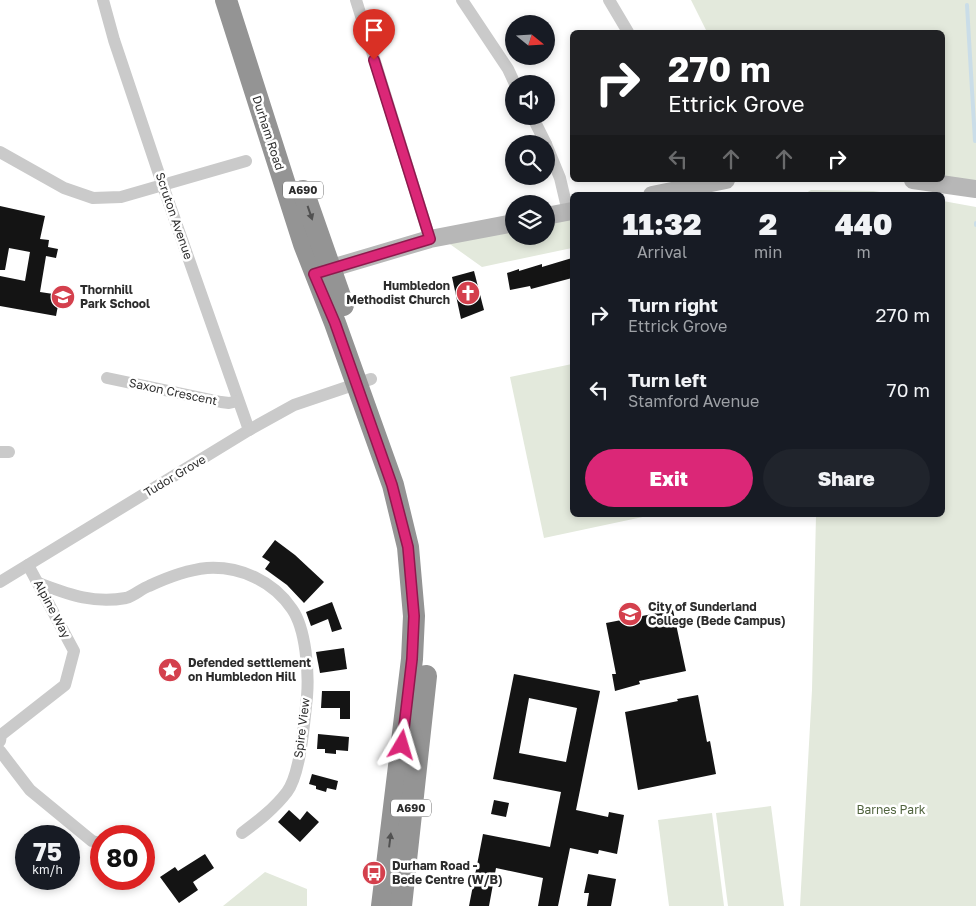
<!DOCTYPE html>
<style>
body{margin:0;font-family:"Golos Text",sans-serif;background:#20242c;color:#f1f3f6;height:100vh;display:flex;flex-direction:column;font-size:19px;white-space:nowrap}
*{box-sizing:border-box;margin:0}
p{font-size:16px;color:#9ea1a6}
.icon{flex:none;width:28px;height:28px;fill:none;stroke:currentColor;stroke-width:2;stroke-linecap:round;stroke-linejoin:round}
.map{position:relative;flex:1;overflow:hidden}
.details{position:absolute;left:570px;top:192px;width:375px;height:325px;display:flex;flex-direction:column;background:#171b24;border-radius:8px;box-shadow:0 2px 8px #0003}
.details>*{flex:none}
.guide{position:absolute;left:570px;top:30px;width:375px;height:152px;border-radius:8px;box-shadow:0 2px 8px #0003;background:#202124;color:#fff;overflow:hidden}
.needle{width:32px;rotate:108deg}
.controls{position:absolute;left:505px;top:15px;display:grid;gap:10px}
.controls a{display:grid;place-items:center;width:50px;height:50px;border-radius:50%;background:#171b24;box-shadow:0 2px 8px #0003;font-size:25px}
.speed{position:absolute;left:15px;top:825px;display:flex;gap:10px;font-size:25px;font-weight:700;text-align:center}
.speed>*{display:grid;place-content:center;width:65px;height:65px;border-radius:50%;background:#171b24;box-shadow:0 2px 8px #0003;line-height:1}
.speed small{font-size:12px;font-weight:400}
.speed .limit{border:8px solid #d22;background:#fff;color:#111}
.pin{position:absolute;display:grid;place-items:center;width:42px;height:42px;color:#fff;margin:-51px -21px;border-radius:50% 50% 50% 0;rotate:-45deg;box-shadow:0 0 5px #0007}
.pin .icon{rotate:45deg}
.me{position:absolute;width:55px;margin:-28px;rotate:7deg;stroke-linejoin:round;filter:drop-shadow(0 0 4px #0008)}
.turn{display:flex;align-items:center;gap:18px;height:105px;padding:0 15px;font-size:22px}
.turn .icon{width:65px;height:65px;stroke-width:2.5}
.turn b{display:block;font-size:35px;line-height:42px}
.lanes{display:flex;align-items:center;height:48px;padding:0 15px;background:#0003;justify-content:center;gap:25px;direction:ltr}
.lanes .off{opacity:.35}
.eta{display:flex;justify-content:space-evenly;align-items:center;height:85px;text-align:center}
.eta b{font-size:30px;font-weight:800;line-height:35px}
.button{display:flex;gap:10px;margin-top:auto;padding:10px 15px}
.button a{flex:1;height:58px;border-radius:30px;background:#db2777;color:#fff;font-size:20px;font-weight:800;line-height:58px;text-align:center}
.button a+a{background:#20242c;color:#f1f3f6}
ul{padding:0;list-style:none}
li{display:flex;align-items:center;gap:15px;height:75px;padding:0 15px}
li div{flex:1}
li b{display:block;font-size:19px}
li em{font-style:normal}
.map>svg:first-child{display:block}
.green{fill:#e3e9dc}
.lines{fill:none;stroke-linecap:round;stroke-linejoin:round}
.stream{stroke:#cadde8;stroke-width:4}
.building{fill:#141414;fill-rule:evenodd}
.street{stroke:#cacaca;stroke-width:12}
.secondary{stroke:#b7b7b7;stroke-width:18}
.highway{stroke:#949494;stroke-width:22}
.oneway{fill:#515151}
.route-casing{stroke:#8e194d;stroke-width:12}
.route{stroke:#db2777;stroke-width:9}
.labels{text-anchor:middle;stroke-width:5;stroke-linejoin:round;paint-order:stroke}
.shield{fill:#fff;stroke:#6c6c6c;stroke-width:1}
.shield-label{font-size:11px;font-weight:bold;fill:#2d2d2d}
.street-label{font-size:12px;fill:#2d2d2d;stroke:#fff}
.poi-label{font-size:12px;font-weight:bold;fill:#2d2d2d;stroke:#fff;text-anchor:start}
.park-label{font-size:12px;fill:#51643f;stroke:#fff}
</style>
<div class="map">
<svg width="976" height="906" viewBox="0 0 976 906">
<rect width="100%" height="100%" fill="#fff"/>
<g class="green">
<polygon points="691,0 976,0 976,181 943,179 942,32 707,32"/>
<polygon points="811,190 873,191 901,195 803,195"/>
<polygon points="943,201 976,207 976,906 800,906 812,690 816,515 942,515"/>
<polygon points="572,211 572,248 482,267 440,237 514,223 514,236 546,236 546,216"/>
<polygon points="572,364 572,515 652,515 544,538 510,377"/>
<polygon points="771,806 784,906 728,906 716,813"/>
<polygon points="712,813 724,906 669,906 658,820"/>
<polygon points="265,872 307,889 307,906 223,906"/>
</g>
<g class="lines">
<g class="stream">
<polyline points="967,5 975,141"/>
<polyline points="976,223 976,225"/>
</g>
</g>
<g class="building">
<polygon points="0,206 45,216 40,239 49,240 48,247 58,249 56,258 46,256 40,292 60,295 56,316 0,306 0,276 25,281 30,252 9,248 5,270 0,270"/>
<polygon points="572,258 572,278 531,289 530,286 510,290 507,273 519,269 519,271 542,264 542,267"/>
<polygon points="474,271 484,310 461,319 452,277"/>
<polygon points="275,540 295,555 324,582 304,603 287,585 265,569 270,562 262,557"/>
<polygon points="332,602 342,629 332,632 328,619 311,626 306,612"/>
<polygon points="673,610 686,671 639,681 640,684 615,691 612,674 616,674 606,623"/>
<polygon points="344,648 347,669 320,673 316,652"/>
<path d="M514 674 600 691 576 810 608 817 609 812 624 815 617 854 599 850 598 854 570 848 558 906H538L543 878 496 868 489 906H469L483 834 550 847 561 792 493 779ZM529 698 577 708 566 762 519 753Z"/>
<polygon points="322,691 350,691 350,719 340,719 340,708 321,708"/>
<polygon points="698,695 707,742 710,741 716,774 638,790 625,712 678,701 677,699"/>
<polygon points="318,734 349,737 348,751 336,750 336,754 325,753 325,749 317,749"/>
<polygon points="312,774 338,781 336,790 327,788 326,792 316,789 316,786 309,784"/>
<polygon points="494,800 509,803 506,817 491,814"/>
<polygon points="289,810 300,820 307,811 319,822 300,842 278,822"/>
<polygon points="205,854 214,868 193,882 198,890 179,903 160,877 175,867 178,871"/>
<polygon points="588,874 616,879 611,906 587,906 589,893 584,893"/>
</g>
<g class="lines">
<g class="street">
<polyline points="103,0 114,40 163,186 249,430"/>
<polyline points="356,0 430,239"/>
<polyline points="462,0 508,69 515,84"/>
<polyline points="609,0 628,32"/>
<polyline points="532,116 546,144"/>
<polyline points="546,144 560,178 568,212"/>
<polyline points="0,152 64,188 93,198 121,197 246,161"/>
<polyline points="107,378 221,402 229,403 238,401"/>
<polyline points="0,452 9,452"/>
<polyline points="0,582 249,430 294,405 371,379"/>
<path d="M38 583C68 594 92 604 126 598 134 596 141 589 149 586 166 578 187 570 207 568 240 566 273 581 292 609 306 629 309 672 307 697 304 722 301 773 287 792 274 809 258 821 242 833"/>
<polyline points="0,741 1,735 65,685 74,651 28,565"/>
<polyline points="0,751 30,790 92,841 101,843"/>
</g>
<g class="secondary">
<polyline points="913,180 976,189"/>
<polyline points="652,195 726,180"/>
<polyline points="546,216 572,211"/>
<polyline points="318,272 430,239 514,223"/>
</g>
<g class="highway">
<polyline points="226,0 304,244 335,323 393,485 408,547 414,616 412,659 382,906"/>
<polyline points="303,191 343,305"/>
<polyline points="401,906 426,676"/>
</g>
</g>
<defs><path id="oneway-solid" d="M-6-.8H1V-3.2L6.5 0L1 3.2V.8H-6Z" transform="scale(1.25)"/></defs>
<g class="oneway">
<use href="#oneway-solid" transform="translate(310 213) rotate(71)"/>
<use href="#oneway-solid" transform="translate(390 840) rotate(-83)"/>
</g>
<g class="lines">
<g class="route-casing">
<polyline id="route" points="374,60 430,239 314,274 335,323 392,485 408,547 414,616 412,659 402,745"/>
</g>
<use href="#route" class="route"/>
</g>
<defs>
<g id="church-disc" transform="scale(1.25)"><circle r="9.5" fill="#d4404d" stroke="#fff"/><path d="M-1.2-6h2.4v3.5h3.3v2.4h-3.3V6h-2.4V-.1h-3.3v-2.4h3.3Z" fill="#fff"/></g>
<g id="school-disc" transform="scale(1.25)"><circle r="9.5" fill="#d4404d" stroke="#fff"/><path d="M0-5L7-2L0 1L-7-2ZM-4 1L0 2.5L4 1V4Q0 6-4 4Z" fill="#fff"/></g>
<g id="university-disc" transform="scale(1.25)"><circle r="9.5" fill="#d4404d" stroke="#fff"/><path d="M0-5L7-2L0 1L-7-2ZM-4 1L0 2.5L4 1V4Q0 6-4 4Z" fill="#fff"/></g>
<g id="sight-disc" transform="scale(1.25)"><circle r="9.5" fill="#d4404d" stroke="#fff"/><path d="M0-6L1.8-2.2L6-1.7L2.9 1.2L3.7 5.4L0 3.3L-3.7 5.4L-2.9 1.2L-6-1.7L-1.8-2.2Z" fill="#fff"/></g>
<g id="bus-disc" transform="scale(1.25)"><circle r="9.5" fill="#d4404d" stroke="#fff"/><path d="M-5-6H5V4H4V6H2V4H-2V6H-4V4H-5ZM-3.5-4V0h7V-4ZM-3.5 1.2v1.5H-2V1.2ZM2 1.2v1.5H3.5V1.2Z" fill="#fff"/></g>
</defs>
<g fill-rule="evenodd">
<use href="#church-disc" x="468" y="293"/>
<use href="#school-disc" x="63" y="297"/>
<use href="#university-disc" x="630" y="614"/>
<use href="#sight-disc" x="170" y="670"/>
<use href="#bus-disc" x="374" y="873"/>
</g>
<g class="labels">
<g class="shield">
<rect x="283" y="181.5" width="40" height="17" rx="4"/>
<rect x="391" y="799.5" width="40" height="17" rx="4"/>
</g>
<g class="shield-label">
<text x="303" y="194">A690</text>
<text x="411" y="812">A690</text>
</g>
<g class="street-label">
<text transform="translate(268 133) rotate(72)" y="4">Durham Road</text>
<text transform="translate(174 216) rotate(71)" y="4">Scruton Avenue</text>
<text transform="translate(173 392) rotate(12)" y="4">Saxon Crescent</text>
<text transform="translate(175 476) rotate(-31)" y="4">Tudor Grove</text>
<text transform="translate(52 609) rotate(62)" y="4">Alpine Way</text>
<text transform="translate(302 728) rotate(-83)" y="4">Spire View</text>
</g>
<g class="poi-label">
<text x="450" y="290" text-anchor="end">Humbledon<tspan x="450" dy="14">Methodist Church</tspan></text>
<text x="80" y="294">Thornhill<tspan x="80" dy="14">Park School</tspan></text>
<text x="648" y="611">City of Sunderland<tspan x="648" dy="14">College (Bede Campus)</tspan></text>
<text x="188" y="667">Defended settlement<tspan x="188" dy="14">on Humbledon Hill</tspan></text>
<text x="392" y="870">Durham Road -<tspan x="392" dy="14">Bede Centre (W/B)</tspan></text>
</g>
<g class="park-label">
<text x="891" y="814">Barnes Park</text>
</g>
</g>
</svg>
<div class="controls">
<a><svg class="needle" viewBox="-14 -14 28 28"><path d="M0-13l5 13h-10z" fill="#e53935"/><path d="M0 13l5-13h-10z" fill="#9ea1a6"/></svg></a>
<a><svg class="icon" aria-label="sound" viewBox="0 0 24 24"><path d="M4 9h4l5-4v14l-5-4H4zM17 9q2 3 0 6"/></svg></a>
<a><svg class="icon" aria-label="search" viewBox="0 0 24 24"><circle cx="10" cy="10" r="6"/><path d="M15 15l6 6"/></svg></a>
<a><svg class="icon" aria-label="layers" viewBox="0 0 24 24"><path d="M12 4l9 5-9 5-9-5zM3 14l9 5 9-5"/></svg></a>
</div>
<div class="speed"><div>75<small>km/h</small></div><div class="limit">80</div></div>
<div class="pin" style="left:374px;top:60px;background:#d93025"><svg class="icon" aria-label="arrive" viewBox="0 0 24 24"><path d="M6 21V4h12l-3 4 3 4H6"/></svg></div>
<svg class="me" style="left:402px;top:745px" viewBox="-20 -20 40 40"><path d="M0-17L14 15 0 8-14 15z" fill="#db2777" stroke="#fff" stroke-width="4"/></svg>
<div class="guide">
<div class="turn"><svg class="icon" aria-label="right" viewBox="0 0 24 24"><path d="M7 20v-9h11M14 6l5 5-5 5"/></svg><div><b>270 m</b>Ettrick Grove</div></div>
<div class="lanes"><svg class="icon off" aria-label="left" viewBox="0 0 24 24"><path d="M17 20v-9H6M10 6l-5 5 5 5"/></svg><svg class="icon off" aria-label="ahead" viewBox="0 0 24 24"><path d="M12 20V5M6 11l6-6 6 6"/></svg><svg class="icon off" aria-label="ahead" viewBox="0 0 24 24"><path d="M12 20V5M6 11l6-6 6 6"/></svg><svg class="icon" aria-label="right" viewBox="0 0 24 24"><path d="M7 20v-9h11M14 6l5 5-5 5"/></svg></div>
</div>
<section class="details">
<div class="eta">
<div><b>11:32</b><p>Arrival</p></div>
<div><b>2</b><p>min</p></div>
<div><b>440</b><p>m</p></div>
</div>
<ul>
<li><svg class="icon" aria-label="right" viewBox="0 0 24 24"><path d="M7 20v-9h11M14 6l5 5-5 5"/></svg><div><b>Turn right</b><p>Ettrick Grove</p></div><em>270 m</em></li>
<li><svg class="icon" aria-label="left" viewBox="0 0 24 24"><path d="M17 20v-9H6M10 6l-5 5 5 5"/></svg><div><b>Turn left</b><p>Stamford Avenue</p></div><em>70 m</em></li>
</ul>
<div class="button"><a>Exit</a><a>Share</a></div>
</section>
</div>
